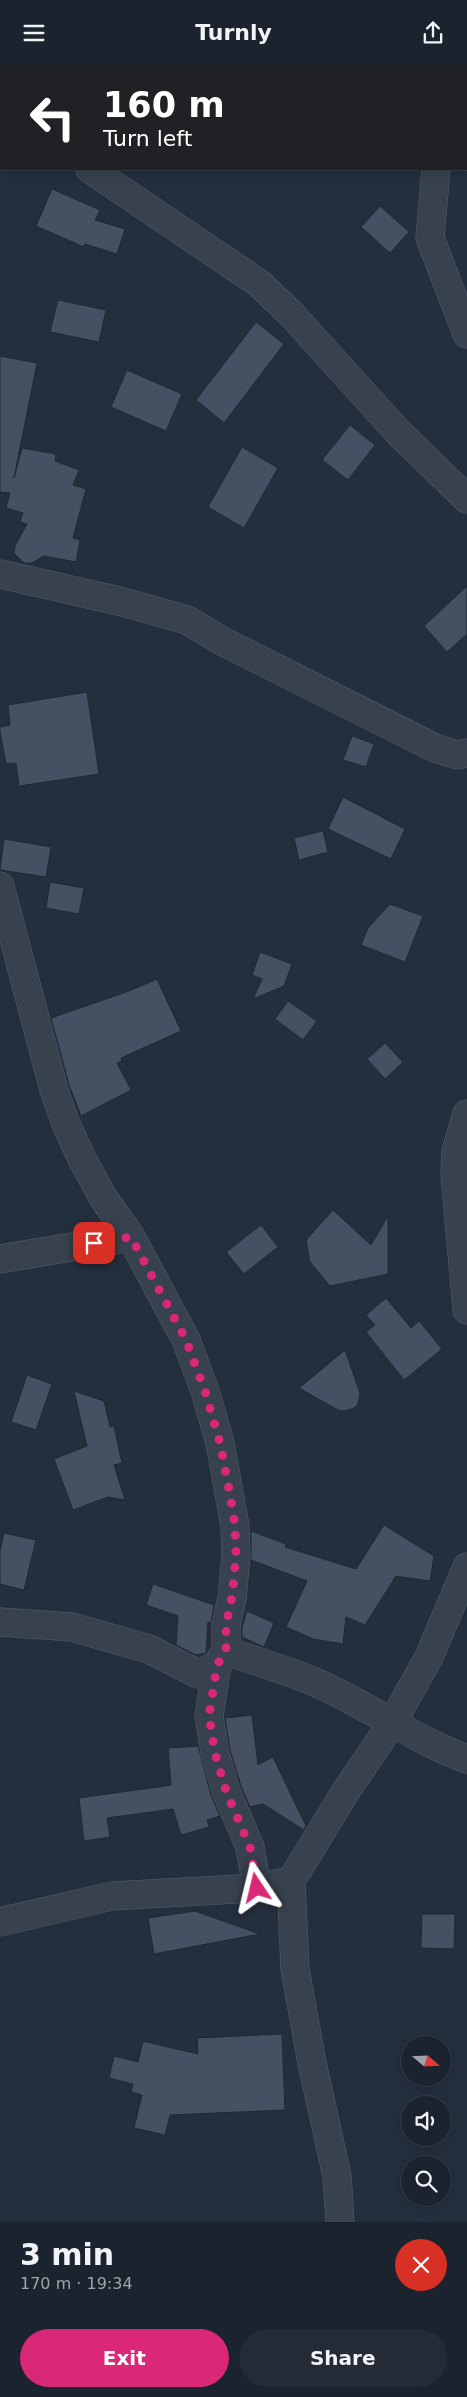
<!DOCTYPE html>
<meta charset="utf-8">
<style>
body{margin:0;font-family:"DejaVu Sans",sans-serif;background:#242b36;color:#f1f3f6;height:100vh;display:flex;flex-direction:column;font-size:19px;white-space:nowrap}
*{box-sizing:border-box;margin:0}
p{font-size:16px;color:#a0a4aa}
.icon{flex:none;width:28px;height:28px;fill:none;stroke:currentColor;stroke-width:2;stroke-linecap:round;stroke-linejoin:round}
.map{position:relative;height:2157px;overflow:hidden}
.details{display:flex;flex-direction:column;background:#1b232e;flex:1}
.details>*{flex:none}
.top-card{position:absolute;left:0px;top:0px;width:468px;height:105px;box-shadow:0 2px 12px #0003,0 0 0 1px #39404a;background:#202124;color:#fff;overflow:hidden}
.needle{width:32px;rotate:109deg}
.controls{position:absolute;left:401px;top:1971px;display:grid;gap:10px}
.controls a{display:grid;place-items:center;width:50px;height:50px;border-radius:50%;background:#1b232e;box-shadow:0 2px 12px #0003,0 0 0 1px #39404a;font-size:25px}
.pin{position:absolute;display:grid;place-items:center;width:42px;height:42px;color:#fff;margin:-21px;border-radius:10px;box-shadow:0 2px 8px #0006}
.me{position:absolute;width:55px;margin:-28px;rotate:350deg;stroke-linejoin:round;filter:drop-shadow(0 0 4px #0008)}
.turn{display:flex;align-items:center;gap:18px;height:105px;padding:0 20px;font-size:22px}
.turn .icon{width:65px;height:65px;stroke-width:2.5}
.turn b{display:block;font-size:35px;line-height:42px}
.round{display:grid;place-items:center;flex:none;width:52px;height:52px;border-radius:26px;background:#242b36}
.summary{display:flex;align-items:center;justify-content:space-between;height:85px;padding:0 20px}
h1{font-size:30px;font-weight:800;line-height:38px}
.primary-button{display:flex;gap:10px;margin-top:auto;padding:10px 20px}
.primary-button a{flex:1;height:58px;border-radius:30px;background:#db2777;color:#fff;font-size:20px;font-weight:800;line-height:58px;text-align:center}
.primary-button a+a{background:#242b36;color:#f1f3f6}
header{display:flex;justify-content:space-between;align-items:center;height:65px;padding:0 20px;background:#1b232e;font-size:22px;font-weight:800}
.map>svg:first-child{display:block}
.building{fill:#455162;stroke:#1f2835}
.lines{fill:none;stroke-linecap:round;stroke-linejoin:round}
.minor-casing{stroke:#565f6c;stroke-width:29}
.minor{stroke:#38414e;stroke-width:28}
.route{stroke:#db2777;stroke-width:9;stroke-dasharray:0 16.2}
</style>
<header><svg class="icon" aria-label="menu" viewBox="0 0 24 24"><path d="M4 6h16M4 12h16M4 18h16"/></svg>Turnly<svg class="icon" aria-label="share" viewBox="0 0 24 24"><path d="M12 15V3M7 8l5-5 5 5M5 13v7h14v-7"/></svg></header>
<div class="map">
<svg width="467" height="2157" viewBox="0 0 467 2157">
<rect width="100%" height="100%" fill="#242f3e"/>
<g class="building">
<polygon points="52,124 100,145 95,155 125,164 117,189 85,179 84,182 36,161"/>
<polygon points="380,141 409,167 390,188 361,162"/>
<polygon points="58,235 106,245 99,277 50,267"/>
<polygon points="256,257 284,279 224,358 196,335"/>
<polygon points="0,291 37,298 14,413 22,383 56,389 55,396 79,405 73,420 86,424 73,473 80,475 76,497 44,491 32,498 24,498 14,488 15,481 27,459 20,457 23,448 6,443 10,428 0,427"/>
<polygon points="127,305 182,329 166,366 111,342"/>
<polygon points="350,360 375,380 348,415 322,395"/>
<polygon points="242,382 278,403 244,463 208,442"/>
<polygon points="467,521 467,569 447,587 424,561"/>
<polygon points="87,627 99,709 19,721 16,698 6,699 0,667 0,662 10,660 8,640"/>
<polygon points="352,671 374,679 366,702 343,695"/>
<polygon points="343,732 405,764 391,794 328,764"/>
<polygon points="323,766 328,787 299,795 294,773"/>
<polygon points="4,774 51,782 46,812 0,805"/>
<polygon points="50,817 84,823 79,849 46,843"/>
<polygon points="390,839 423,851 405,897 361,880 368,863"/>
<polygon points="260,887 292,899 284,921 253,934 262,914 252,910"/>
<polygon points="157,914 181,966 121,993 122,996 117,998 131,1025 81,1051 69,1020 51,953 129,926"/>
<polygon points="288,936 317,956 303,975 275,954"/>
<polygon points="385,978 403,997 385,1014 367,994"/>
<polygon points="333,1145 371,1180 388,1151 388,1209 330,1221 310,1197 306,1175"/>
<polygon points="261,1160 278,1182 244,1209 226,1187"/>
<polygon points="386,1233 411,1263 419,1256 442,1284 404,1315 366,1267 375,1260 366,1250"/>
<polygon points="345,1285 360,1328 358,1339 354,1343 344,1346 338,1345 299,1323"/>
<polygon points="27,1310 52,1319 36,1365 11,1357"/>
<polygon points="74,1326 104,1336 110,1362 114,1361 122,1398 114,1400 125,1435 108,1432 73,1445 54,1394 87,1381"/>
<polygon points="384,1460 434,1491 430,1516 396,1511 365,1560 346,1552 343,1579 313,1574 286,1562 307,1516 251,1495 251,1466 286,1479 285,1482 356,1504"/>
<polygon points="4,1468 36,1475 24,1525 0,1519 0,1486"/>
<polygon points="153,1519 214,1540 211,1558 208,1557 206,1588 196,1590 176,1580 178,1551 146,1540"/>
<polygon points="247,1546 274,1558 264,1582 242,1572 242,1562"/>
<polygon points="252,1650 258,1700 273,1692 306,1761 304,1765 263,1739 250,1742 241,1721 230,1685 225,1653"/>
<polygon points="198,1681 211,1730 220,1751 207,1755 209,1762 181,1770 173,1744 107,1753 110,1772 84,1776 79,1733 171,1720 168,1683"/>
<polygon points="195,1846 260,1869 154,1889 148,1853"/>
<polygon points="422,1849 455,1849 454,1884 421,1883"/>
<polygon points="282,1969 285,2045 170,2050 165,2070 134,2063 142,2030 131,2027 133,2019 109,2013 114,1991 138,1997 143,1976 198,1989 197,1973"/>
</g>
<g class="lines">
<g class="minor-casing">
<g id="minor">
<polyline points="5,1 5,0"/>
<polyline points="466,10 467,9"/>
<polyline points="0,53 1,45"/>
<polyline points="90,104 260,219 293,251 398,367 467,434"/>
<polyline points="436,104 430,173 467,269"/>
<polyline points="0,509 123,537 187,555 222,576 435,683 457,690 467,688"/>
<polyline points="0,821 54,1025 66,1059 82,1094 104,1134 131,1172 186,1275 205,1326 220,1378 235,1461 236,1491 232,1533 226,1560 226,1586 217,1600 209,1651 215,1688 226,1726 250,1782 257,1823 291,1816"/>
<polyline points="467,1049 456,1086 455,1109 467,1245"/>
<polyline points="0,1194 131,1172"/>
<polyline points="0,1557 72,1562 149,1584 198,1609 217,1600"/>
<path d="M226 1586C262 1598 300 1609 334 1626 379 1648 420 1677 467 1694"/>
<polyline points="0,1857 112,1831 257,1823"/>
<polyline points="340,2157 337,2111 312,1998 295,1904 291,1816 346,1726 392,1658 429,1592 467,1502"/>
</g>
</g>
<use href="#minor" class="minor"/>
</g>
<g class="lines">
<polyline class="route" points="94,1178 131,1172 186,1275 205,1326 220,1378 230,1429 235,1461 236,1491 232,1532 226,1560 226,1586 217,1600 209,1651 215,1688 226,1726 250,1782 257,1823"/>
</g>
</svg>
<div class="controls">
<a><svg class="needle" viewBox="-14 -14 28 28"><path d="M0-13l5 13h-10z" fill="#e53935"/><path d="M0 13l5-13h-10z" fill="#a0a4aa"/></svg></a>
<a><svg class="icon" aria-label="sound" viewBox="0 0 24 24"><path d="M4 9h4l5-4v14l-5-4H4zM17 9q2 3 0 6"/></svg></a>
<a><svg class="icon" aria-label="search" viewBox="0 0 24 24"><circle cx="10" cy="10" r="6"/><path d="M15 15l6 6"/></svg></a>
</div>
<div class="pin" style="left:94px;top:1178px;background:#d93025"><svg class="icon" aria-label="arrive" viewBox="0 0 24 24"><path d="M6 21V4h12l-3 4 3 4H6"/></svg></div>
<svg class="me" style="left:257px;top:1823px" viewBox="-20 -20 40 40"><path d="M0-17L14 15 0 8-14 15z" fill="#db2777" stroke="#fff" stroke-width="4"/></svg>
<div class="top-card">
<div class="turn"><svg class="icon" aria-label="left" viewBox="0 0 24 24"><path d="M17 20v-9H6M10 6l-5 5 5 5"/></svg><div><b>160 m</b>Turn left</div></div>
</div>
</div>
<section class="details">
<div class="summary"><div><h1>3 min</h1><p>170 m · 19:34</p></div><a class="round" style="background:#d93025;color:#fff"><svg class="icon" aria-label="close" viewBox="0 0 24 24"><path d="M6 6l12 12M18 6L6 18"/></svg></a></div>
<div class="primary-button"><a>Exit</a><a>Share</a></div>
</section>
